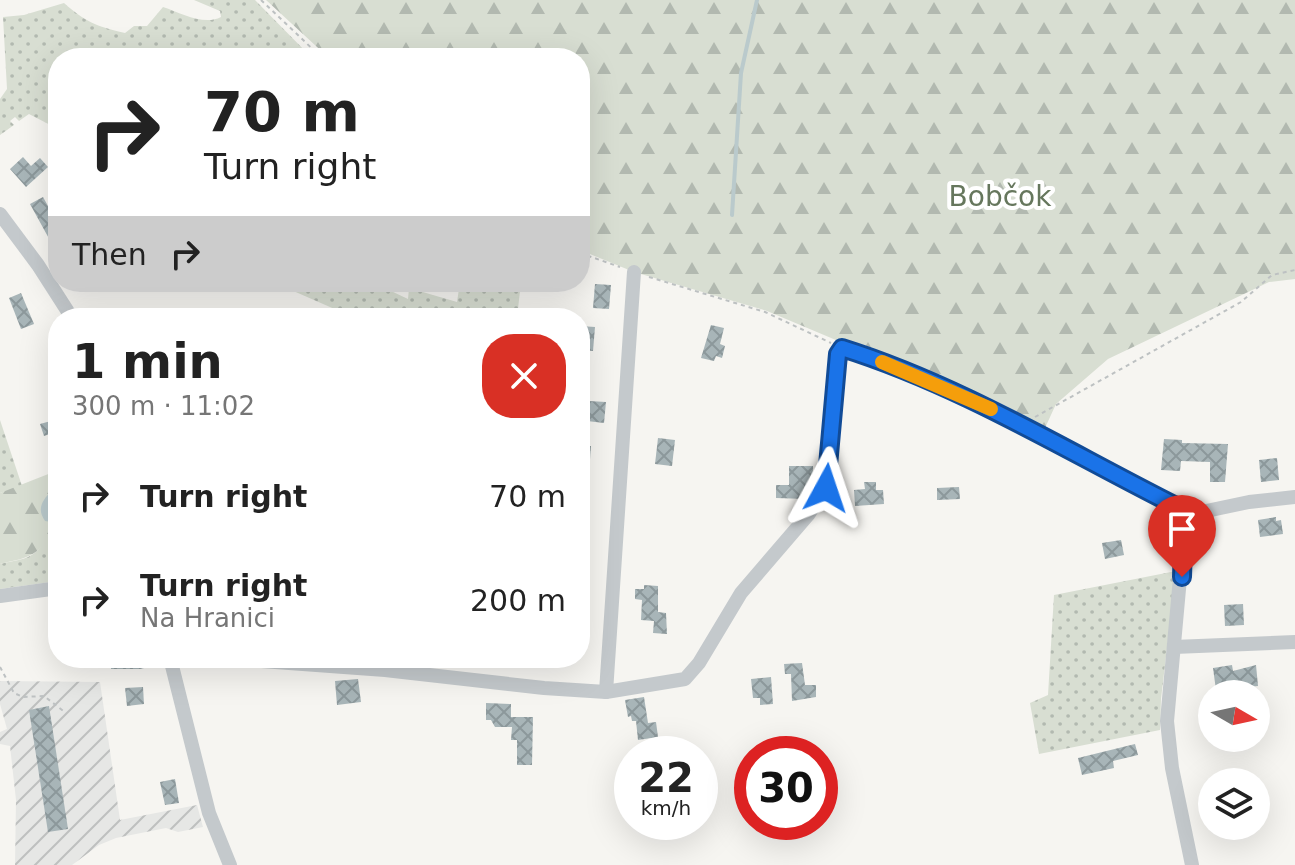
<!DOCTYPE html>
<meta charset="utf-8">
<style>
body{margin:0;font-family:"DejaVu Sans",sans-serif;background:#f6f6f6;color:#222;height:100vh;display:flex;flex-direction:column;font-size:30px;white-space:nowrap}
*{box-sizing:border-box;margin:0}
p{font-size:26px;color:#767676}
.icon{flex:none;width:44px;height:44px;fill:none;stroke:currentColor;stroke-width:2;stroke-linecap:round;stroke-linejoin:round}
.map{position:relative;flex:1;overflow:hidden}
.side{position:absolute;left:48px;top:308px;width:542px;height:360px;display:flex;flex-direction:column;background:#fff;border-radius:32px;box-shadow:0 8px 32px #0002}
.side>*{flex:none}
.banner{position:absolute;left:48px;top:48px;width:542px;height:244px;border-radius:32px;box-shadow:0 8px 32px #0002;background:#fff;color:#222;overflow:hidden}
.needle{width:52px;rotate:99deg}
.controls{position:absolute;left:1198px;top:680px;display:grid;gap:16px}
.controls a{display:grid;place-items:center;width:72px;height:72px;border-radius:50%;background:#fff;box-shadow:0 8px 32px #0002;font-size:40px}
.speed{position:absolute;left:614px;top:736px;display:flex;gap:16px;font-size:40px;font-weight:700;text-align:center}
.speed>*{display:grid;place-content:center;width:104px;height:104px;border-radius:50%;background:#fff;box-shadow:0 8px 32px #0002;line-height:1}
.speed small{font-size:20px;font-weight:400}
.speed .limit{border:12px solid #d22;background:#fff;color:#111}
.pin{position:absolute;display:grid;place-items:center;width:68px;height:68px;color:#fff;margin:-82px -34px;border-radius:50% 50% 50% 0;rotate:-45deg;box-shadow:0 0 8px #0007}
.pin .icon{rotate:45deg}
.me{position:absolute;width:88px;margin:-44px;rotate:5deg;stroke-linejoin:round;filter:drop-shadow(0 0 6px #0008)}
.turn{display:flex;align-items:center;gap:28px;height:168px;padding:0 24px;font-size:36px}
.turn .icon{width:104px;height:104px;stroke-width:2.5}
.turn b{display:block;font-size:56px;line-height:68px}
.then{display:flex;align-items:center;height:76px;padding:0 24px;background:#0003;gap:16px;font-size:30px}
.round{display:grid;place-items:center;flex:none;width:84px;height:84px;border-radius:32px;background:#f6f6f6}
.overview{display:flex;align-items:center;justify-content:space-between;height:136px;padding:0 24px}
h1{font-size:48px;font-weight:700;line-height:60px}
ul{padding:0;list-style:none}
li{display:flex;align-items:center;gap:24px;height:104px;padding:0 24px}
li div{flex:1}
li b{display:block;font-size:30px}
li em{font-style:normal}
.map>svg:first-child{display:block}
.industrial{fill:url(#industrial-furrows)}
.grass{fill:url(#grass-dots)}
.forest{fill:url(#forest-firs)}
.water{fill:#bacacc}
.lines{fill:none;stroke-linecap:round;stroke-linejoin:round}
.stream{stroke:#bacacc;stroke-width:4}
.building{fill:url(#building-cross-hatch)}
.path{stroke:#bdc1c2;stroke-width:2;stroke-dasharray:4 4;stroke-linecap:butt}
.minor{stroke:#c4c9cc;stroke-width:14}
.route-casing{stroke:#114b97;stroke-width:20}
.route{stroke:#1a73e8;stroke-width:14}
.slow{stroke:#f59e0b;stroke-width:14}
.labels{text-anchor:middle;stroke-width:8;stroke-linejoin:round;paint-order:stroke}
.park-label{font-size:28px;fill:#66775d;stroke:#fff}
</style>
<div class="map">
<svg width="1295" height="865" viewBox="0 0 1295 865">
<defs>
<pattern id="industrial-furrows" width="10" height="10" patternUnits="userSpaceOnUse" patternTransform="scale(2)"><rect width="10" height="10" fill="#e6e7e5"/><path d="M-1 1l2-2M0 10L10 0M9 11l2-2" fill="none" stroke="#bec0bf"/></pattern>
<pattern id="grass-dots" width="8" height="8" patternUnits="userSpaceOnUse" patternTransform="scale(2)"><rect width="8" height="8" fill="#d8ded2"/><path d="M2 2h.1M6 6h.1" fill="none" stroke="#b2b9b0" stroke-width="1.8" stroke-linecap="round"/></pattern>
<pattern id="forest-firs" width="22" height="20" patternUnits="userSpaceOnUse" patternTransform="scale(2)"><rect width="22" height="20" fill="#d8ded2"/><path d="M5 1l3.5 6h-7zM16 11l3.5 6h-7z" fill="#b2b9b0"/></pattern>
<pattern id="building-cross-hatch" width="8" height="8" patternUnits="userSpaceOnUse" patternTransform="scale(2)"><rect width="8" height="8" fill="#a8b5b8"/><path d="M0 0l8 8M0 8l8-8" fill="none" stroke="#8c989b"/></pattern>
</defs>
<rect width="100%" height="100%" fill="#f6f5f1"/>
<polygon class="industrial" points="0,681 100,682 120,820 197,805 203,827 178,832 166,828 116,838 99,845 72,865 15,865 16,800 10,746 0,744 0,732 7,729 0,704"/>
<g class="grass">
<path d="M194 0H255L312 58H58V129L29 114 19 121 15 117 10 121 14 125 0 135V99L7 89 3 17 24 15 64 3C86 22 95 26 125 33L134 26H147L163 7C181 13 204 26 221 17L220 11Z"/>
<polygon points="282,282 372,282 408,299 409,288 457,302 460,282 521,282 517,318 355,318 282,286"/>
<polygon points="0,420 22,486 0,493"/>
<path d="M58 534V581L0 589V564C14 560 26 561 37 551 45 544 48 538 58 534Z"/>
<polygon points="1176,571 1161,699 1160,730 1039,754 1030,703 1048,695 1054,595"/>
</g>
<g class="forest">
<polygon points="266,0 1295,0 1295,279 1269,282 1108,359 1056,404 1045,428 767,311 634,272 580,250 580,58 329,58"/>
<path d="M56 471 58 482V534C49 538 45 545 37 551 25 560 14 560 0 564V493Z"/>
</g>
<path class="water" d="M52 490 58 494V523L45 521C36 508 43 500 52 490Z"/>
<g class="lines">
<polyline class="stream" points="732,215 741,73 757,0"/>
</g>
<g class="building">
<polygon points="23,157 31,166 40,158 48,167 26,187 10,169"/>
<polygon points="43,197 48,206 53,203 58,213 54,218 58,225 58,255 30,204"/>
<polygon points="595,284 611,285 609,309 593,308"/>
<polygon points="21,293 34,324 21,329 9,298"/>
<polygon points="711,325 724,328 720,344 725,346 722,358 716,356 714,361 701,358"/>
<polygon points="580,326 595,327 593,351 580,350"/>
<polygon points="589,401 606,402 604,423 587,421"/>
<polygon points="58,419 58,453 55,453 50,434 44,436 40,424"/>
<polygon points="658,438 675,440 672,466 655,464"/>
<polygon points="1164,439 1182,440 1182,443 1228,444 1225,482 1210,482 1210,462 1181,461 1180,471 1161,470"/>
<polygon points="580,446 591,446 588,486 580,486"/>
<polygon points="1277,458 1279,480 1261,482 1259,460"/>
<polygon points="789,466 813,466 813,489 810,494 806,494 806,499 776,498 776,485 789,485"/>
<polygon points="864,482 876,482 876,490 883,490 884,504 855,506 854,490 865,489"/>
<polygon points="959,487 960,499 937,500 937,488"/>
<polygon points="1276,517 1276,521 1281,520 1283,534 1260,537 1258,520"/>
<polygon points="1121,540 1124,555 1105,559 1102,543"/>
<polygon points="644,585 658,586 658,612 666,613 667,634 653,633 654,621 641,620 642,600 635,599 635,589 644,589"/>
<polygon points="1243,604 1244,625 1225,626 1224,605"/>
<polygon points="111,659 160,659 161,664 140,669 111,669"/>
<polygon points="802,663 805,685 816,685 816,697 792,701 791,674 785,674 784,664"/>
<polygon points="1232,665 1233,671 1256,665 1258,686 1216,690 1213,668"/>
<polygon points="771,677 773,704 760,705 760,698 753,698 751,679"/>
<polygon points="358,679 361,702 337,705 335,681"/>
<polygon points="143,687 144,704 127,706 125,688"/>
<polygon points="644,697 648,723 656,722 658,737 638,740 636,721 632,721 631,716 628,717 625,700"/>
<polygon points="486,703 511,704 511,717 533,717 532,765 517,765 517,740 511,740 512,727 495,727 491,720 486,720"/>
<polygon points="49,706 68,829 48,832 29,710"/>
<polygon points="1135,744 1138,755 1113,761 1114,768 1082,775 1078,758"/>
<polygon points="175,779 179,803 165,805 160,782"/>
</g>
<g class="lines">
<g class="path">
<polyline points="261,0 322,58"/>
<polyline points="580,253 620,267"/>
<polyline points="649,277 765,312 831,343"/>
<polyline points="1035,417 1241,302 1272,275 1295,270"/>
<polyline points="0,667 14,693 23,697 44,696 66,713"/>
</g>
<g class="minor">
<polyline points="0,214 38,265 72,318"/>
<polyline points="1192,514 1249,502 1295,497"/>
<polyline points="0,596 58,588"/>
<polyline points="1174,647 1295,642"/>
<polyline points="170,658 209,813 230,865"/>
<path d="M218 658 385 670 544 688 606 692 685 679 699 663 741 593 808 515 826 488 838 354 842 348C967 388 1076 457 1192 514"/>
<polyline points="606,692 634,272"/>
<polyline points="1192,865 1172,768 1167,721 1183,545 1192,514"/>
</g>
</g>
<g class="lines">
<g class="route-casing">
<path id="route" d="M826 488 838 354 842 348C966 387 1076 457 1192 514L1183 545 1182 577"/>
</g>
<use href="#route" class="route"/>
<polyline class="slow" points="882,362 991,409"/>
</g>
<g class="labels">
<g class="park-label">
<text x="1000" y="206">Bobčok</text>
</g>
</g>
</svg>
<div class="controls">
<a><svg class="needle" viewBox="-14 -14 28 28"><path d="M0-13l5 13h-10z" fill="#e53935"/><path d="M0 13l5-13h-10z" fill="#767676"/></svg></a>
<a><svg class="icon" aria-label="layers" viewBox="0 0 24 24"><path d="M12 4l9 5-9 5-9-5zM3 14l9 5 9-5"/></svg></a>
</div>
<div class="speed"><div>22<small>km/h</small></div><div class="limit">30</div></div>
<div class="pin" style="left:1182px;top:577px;background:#d93025"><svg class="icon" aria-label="arrive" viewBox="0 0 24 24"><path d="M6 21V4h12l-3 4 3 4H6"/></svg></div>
<svg class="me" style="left:826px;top:488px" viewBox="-20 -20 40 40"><path d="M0-17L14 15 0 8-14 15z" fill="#1a73e8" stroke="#fff" stroke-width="4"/></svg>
<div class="banner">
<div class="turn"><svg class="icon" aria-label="right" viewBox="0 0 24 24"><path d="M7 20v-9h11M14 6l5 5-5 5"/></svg><div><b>70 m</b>Turn right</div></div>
<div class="then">Then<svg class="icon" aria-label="right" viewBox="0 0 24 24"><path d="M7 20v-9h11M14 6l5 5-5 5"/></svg></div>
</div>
<section class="side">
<div class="overview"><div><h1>1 min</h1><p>300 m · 11:02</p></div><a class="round" style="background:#d93025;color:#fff"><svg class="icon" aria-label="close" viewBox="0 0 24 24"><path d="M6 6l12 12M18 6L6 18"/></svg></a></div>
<ul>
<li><svg class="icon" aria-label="right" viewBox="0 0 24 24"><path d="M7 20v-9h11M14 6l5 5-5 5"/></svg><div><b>Turn right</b></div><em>70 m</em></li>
<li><svg class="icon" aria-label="right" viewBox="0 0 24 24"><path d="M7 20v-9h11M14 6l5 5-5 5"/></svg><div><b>Turn right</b><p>Na Hranici</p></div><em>200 m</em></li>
</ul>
</section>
</div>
